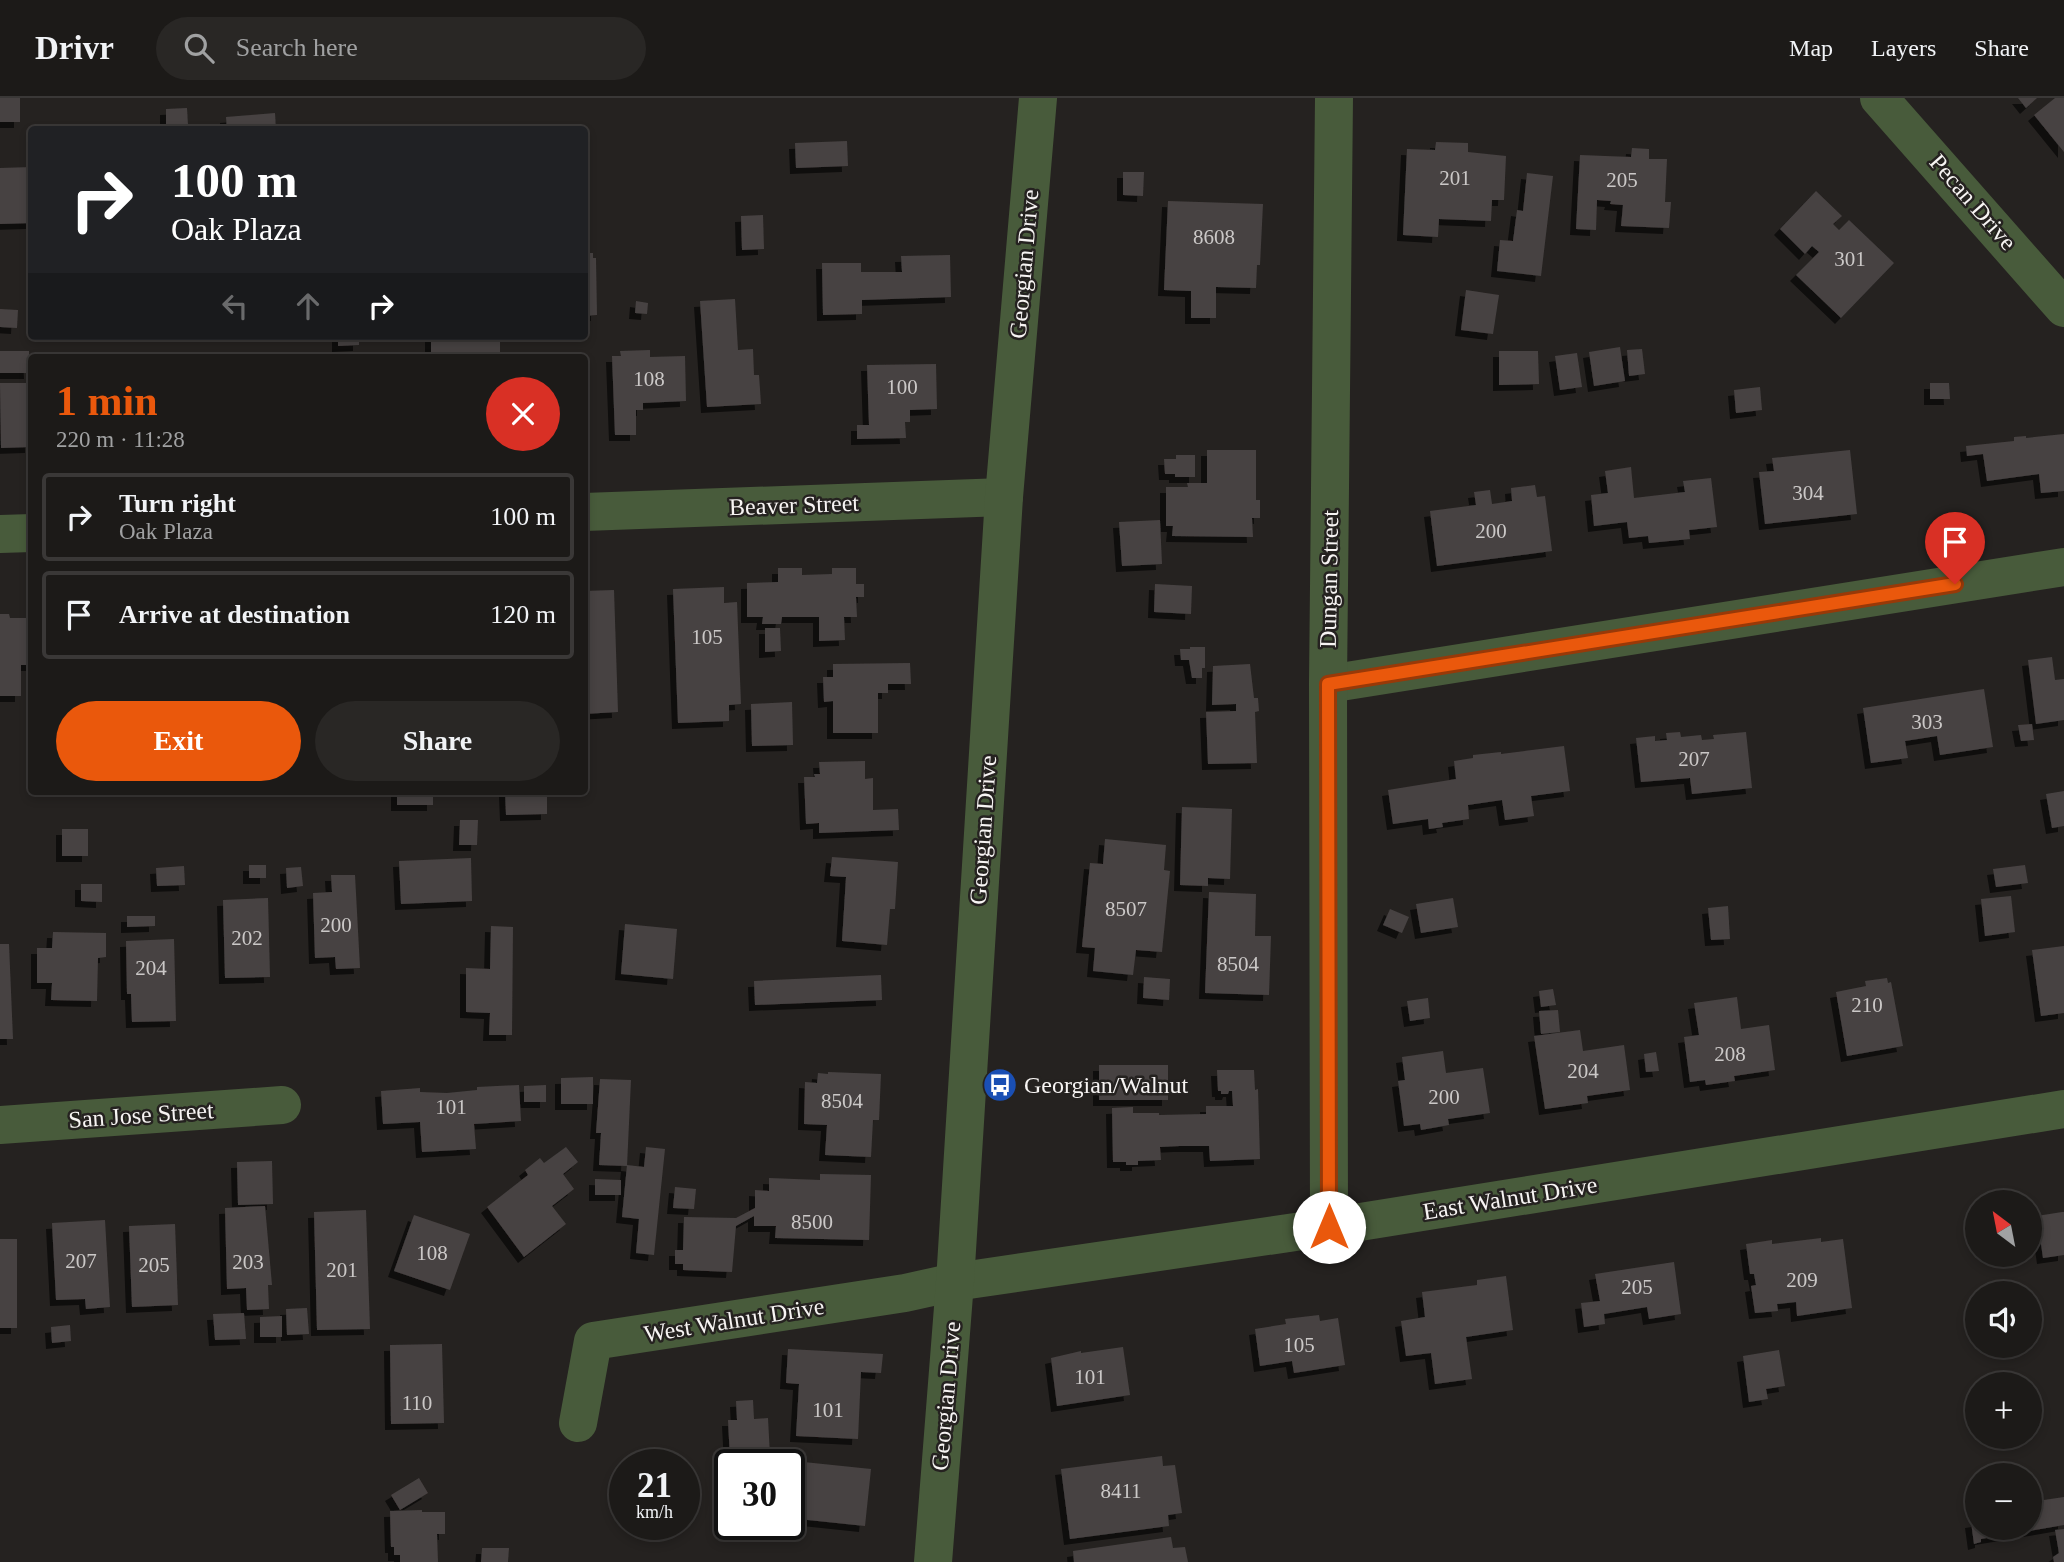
<!DOCTYPE html>
<meta charset="utf-8">
<style>
body{margin:0;font-family:Georgia,serif;background:#292725;color:#f1f3f6;height:100vh;display:flex;flex-direction:column;font-size:26px;white-space:nowrap}
*{box-sizing:border-box;margin:0}
p{font-size:23px;color:#a0a1a2}
.icon{flex:none;width:38px;height:38px;fill:none;stroke:currentColor;stroke-width:2;stroke-linecap:round;stroke-linejoin:round}
.map{position:relative;flex:1;overflow:hidden}
.sheet{position:absolute;left:28px;top:256px;width:560px;height:441px;display:flex;flex-direction:column;background:#1c1a18;border-radius:7px;box-shadow:0 4px 10px #0003,0 0 0 2px #3a3837}
.sheet>*{flex:none}
.hud{position:absolute;left:28px;top:28px;width:560px;height:214px;border-radius:7px;box-shadow:0 4px 10px #0003,0 0 0 2px #3a3837;background:#202124;color:#fff;overflow:hidden}
.needle{width:46px;rotate:328deg}
.controls{position:absolute;left:1965px;top:1092px;display:grid;gap:14px}
.controls a{display:grid;place-items:center;width:77px;height:77px;border-radius:50%;background:#1c1a18;box-shadow:0 4px 10px #0003,0 0 0 2px #3a3837;font-size:35px}
.speed{position:absolute;left:609px;top:1351px;display:flex;gap:14px;font-size:35px;font-weight:700;text-align:center}
.speed>*{display:grid;place-content:center;width:91px;height:91px;border-radius:50%;background:#1c1a18;box-shadow:0 4px 10px #0003,0 0 0 2px #3a3837;line-height:1}
.speed small{font-size:18px;font-weight:400}
.speed .limit{border:4px solid #111;border-radius:10px;background:#fff;color:#111}
.pin{position:absolute;display:grid;place-items:center;width:60px;height:60px;color:#fff;margin:-72px -30px;border-radius:50% 50% 50% 0;rotate:-45deg;box-shadow:0 0 7px #0007}
.pin .icon{rotate:45deg}
.me{position:absolute;width:77px;margin:-38px;rotate:0deg;stroke-linejoin:round;filter:drop-shadow(0 0 5px #0008)}
.turn{display:flex;align-items:center;gap:24px;height:147px;padding:0 28px;font-size:32px}
.turn .icon{width:91px;height:91px;stroke-width:2.5}
.turn b{display:block;font-size:49px;line-height:60px}
.lanes{display:flex;align-items:center;height:66px;padding:0 28px;background:#0003;justify-content:center;gap:35px;direction:ltr}
.lanes .off{opacity:.35}
.round{display:grid;place-items:center;flex:none;width:74px;height:74px;border-radius:37px;background:#292725}
.summary{display:flex;align-items:center;justify-content:space-between;height:119px;padding:0 28px}
h1{font-size:42px;font-weight:700;line-height:52px;color:#ea580c}
.action{display:flex;gap:14px;margin-top:auto;padding:14px 28px}
.action a{flex:1;height:80px;border-radius:42px;background:#ea580c;color:#fff;font-size:28px;font-weight:700;line-height:80px;text-align:center}
.action a+a{background:#292725;color:#f1f3f6}
ul{padding:0;list-style:none}
li{display:flex;align-items:center;gap:21px;height:88px;margin:0 14px 10px;padding:0 14px;border:4px solid #3a3837;border-radius:7px}
li div{flex:1}
li b{display:block;font-size:26px}
li em{font-style:normal}
header{display:flex;align-items:center;gap:42px;box-sizing:border-box;height:98px;padding:0 35px;background:#1c1a18;border-bottom:2px solid #3a3837}
header strong{font-size:33px}
nav{display:flex;gap:38px;margin-inline-start:auto;font-size:24px}
.search{width:490px;height:63px;background:#292725;display:flex;align-items:center;gap:18px;box-sizing:border-box;padding:0 24px;border-radius:38px;color:#a0a1a2;font-size:26px}
.map>svg:first-child{display:block}
.building{fill:#474242;filter:url(#shadow)}
.lines{fill:none;stroke-linecap:round;stroke-linejoin:round}
.minor{stroke:#485b3b;stroke-width:38}
.tertiary{stroke:#485b3b;stroke-width:38}
.route-casing{stroke:#983908;stroke-width:18}
.route{stroke:#ea580c;stroke-width:12}
.labels{text-anchor:middle;stroke-width:5;stroke-linejoin:round;paint-order:stroke}
.number-label{font-size:21px;fill:#cbc8c7}
.street-label{font-size:24px;fill:#f7f4f3;stroke:#252220}
.poi-label{font-size:24px;fill:#f7f4f3;stroke:#252220;text-anchor:start}
</style>
<header>
<strong>Drivr</strong>
<div class="search"><svg class="icon" aria-label="search" viewBox="0 0 24 24"><circle cx="10" cy="10" r="6"/><path d="M15 15l6 6"/></svg>Search here</div>
<nav><a>Map</a><a>Layers</a><a>Share</a></nav>
</header>
<div class="map">
<svg width="2064" height="1464" viewBox="0 0 2064 1464">
<defs>
<filter id="shadow"><feDropShadow dx="-6" dy="6" stdDeviation="0" flood-color="#0009"/></filter>
</defs>
<rect width="100%" height="100%" fill="#252220"/>
<g class="building">
<rect x="0" y="0" width="20" height="24"/>
<polygon points="2018,0 2037,0 2026,10"/>
<polygon points="2055,0 2064,0 2064,54 2034,17"/>
<polygon points="187,10 188,27 166,28 166,11"/>
<polygon points="275,15 276,32 227,32 226,19"/>
<polygon points="847,43 848,68 796,70 795,45"/>
<polygon points="1436,44 1468,45 1468,54 1506,58 1504,102 1492,102 1491,123 1439,121 1438,139 1403,137 1407,51 1435,52"/>
<polygon points="1632,50 1649,51 1649,61 1667,61 1665,104 1671,104 1669,130 1621,128 1623,107 1610,106 1611,103 1597,102 1596,132 1576,131 1580,57 1631,59"/>
<polygon points="32,69 32,125 0,126 0,70"/>
<polygon points="1123,74 1144,74 1143,98 1123,97"/>
<polygon points="1527,75 1553,78 1541,178 1497,173 1500,142 1513,143 1517,112 1523,113"/>
<polygon points="1816,93 1842,118 1833,126 1839,132 1849,122 1894,165 1841,220 1796,177 1819,154 1812,148 1805,156 1780,131"/>
<polygon points="1168,103 1263,106 1260,167 1257,167 1256,190 1216,189 1216,220 1191,220 1191,193 1164,192"/>
<polygon points="763,117 764,151 742,152 741,118"/>
<polygon points="584,155 593,155 593,160 596,160 597,217 584,218"/>
<polygon points="950,157 951,199 862,202 862,216 823,217 822,165 861,165 861,174 902,174 901,158"/>
<polygon points="1466,192 1499,197 1493,236 1461,232"/>
<polygon points="735,201 738,252 753,251 754,277 759,277 761,306 707,309 700,203"/>
<polygon points="636,203 648,205 647,216 635,215"/>
<polygon points="0,211 18,212 17,230 0,229"/>
<polygon points="338,238 359,238 359,247 338,248"/>
<rect x="431" y="238" width="69" height="21"/>
<polygon points="1620,249 1625,283 1594,288 1589,254"/>
<polygon points="1642,251 1645,276 1629,278 1627,252"/>
<polygon points="650,252 650,259 685,258 686,303 643,305 643,312 636,312 636,337 615,337 612,258 621,258 620,253"/>
<polygon points="0,253 29,253 30,275 0,275"/>
<polygon points="1499,253 1538,253 1539,286 1499,287"/>
<polygon points="583,255 583,259 545,259 545,256"/>
<polygon points="1577,255 1582,289 1560,292 1555,258"/>
<polygon points="936,266 937,311 910,312 910,324 905,324 906,340 857,341 857,327 869,327 867,267"/>
<polygon points="0,285 30,285 31,349 1,350"/>
<polygon points="1930,285 1949,285 1950,301 1930,301"/>
<polygon points="1760,289 1762,312 1736,315 1734,292"/>
<polygon points="2064,336 2064,393 2041,395 2039,376 1987,383 1983,356 1967,358 1966,348 2014,343 2014,339 2026,338 2026,340"/>
<polygon points="1207,352 1256,352 1256,402 1260,402 1260,420 1252,420 1253,439 1172,438 1173,428 1166,428 1166,389 1188,389 1187,385 1207,385"/>
<polygon points="1850,352 1857,416 1765,426 1759,374 1774,373 1772,360"/>
<polygon points="1176,357 1195,357 1195,379 1175,379 1175,376 1165,376 1164,361 1176,361"/>
<polygon points="1631,369 1634,400 1685,394 1683,383 1711,380 1717,429 1689,432 1690,441 1649,445 1648,438 1629,440 1627,424 1594,428 1591,397 1608,395 1605,373"/>
<polygon points="1535,387 1537,399 1545,398 1552,453 1437,468 1430,413 1476,407 1474,394 1490,392 1492,406 1512,403 1511,390"/>
<polygon points="1160,422 1162,466 1122,468 1119,424"/>
<polygon points="778,470 802,470 802,477 832,476 832,470 856,470 856,486 864,486 864,499 856,499 857,519 844,519 845,542 819,543 819,519 782,519 781,526 762,526 763,519 747,519 747,485 778,484"/>
<polygon points="1155,486 1192,488 1191,516 1154,514"/>
<polygon points="724,489 724,505 737,504 741,606 729,607 729,623 678,625 673,491"/>
<polygon points="614,492 618,614 584,616 584,493"/>
<polygon points="0,516 9,516 10,520 32,520 32,567 21,567 21,598 0,598"/>
<polygon points="765,530 780,530 781,553 765,554"/>
<polygon points="1190,549 1205,549 1205,570 1202,570 1202,580 1192,580 1189,562 1181,562 1180,551 1190,551"/>
<polygon points="2052,559 2055,582 2064,581 2064,622 2036,626 2028,562"/>
<polygon points="910,565 911,586 888,586 888,595 878,595 878,635 833,635 833,603 824,604 823,579 833,579 833,566"/>
<polygon points="1250,566 1254,600 1258,600 1259,613 1255,614 1257,665 1208,666 1206,614 1236,613 1236,606 1212,607 1213,568"/>
<polygon points="1984,591 1993,649 1940,657 1937,638 1905,643 1908,660 1871,665 1863,610"/>
<polygon points="792,604 793,647 752,648 751,606"/>
<polygon points="2032,626 2034,642 2021,643 2018,627"/>
<polygon points="1680,634 1681,639 1701,637 1702,642 1714,641 1713,637 1746,634 1752,690 1692,696 1690,680 1641,684 1636,640 1655,638 1655,643 1667,642 1666,635"/>
<polygon points="1564,648 1570,693 1531,698 1534,718 1505,722 1502,702 1468,707 1469,721 1442,725 1443,729 1429,731 1428,721 1393,726 1388,692 1456,681 1454,663 1473,660 1473,657 1501,654 1501,656"/>
<polygon points="865,663 865,681 873,680 873,712 898,711 899,732 819,735 819,725 806,726 804,679 815,679 814,676 820,676 819,664"/>
<rect x="397" y="693" width="36" height="14"/>
<polygon points="505,693 547,693 547,716 506,717"/>
<polygon points="2064,693 2064,728 2052,730 2046,696"/>
<polygon points="1182,709 1232,711 1230,781 1208,780 1208,788 1180,787"/>
<polygon points="460,722 478,722 477,747 459,747"/>
<rect x="62" y="731" width="26" height="27"/>
<polygon points="1105,741 1166,747 1164,772 1170,773 1162,854 1136,852 1133,877 1093,873 1095,850 1082,849 1090,765 1103,766"/>
<polygon points="832,759 898,764 895,811 890,811 887,847 842,843 846,779 830,778"/>
<polygon points="471,760 472,803 401,806 399,763"/>
<rect x="249" y="767" width="17" height="13"/>
<polygon points="2025,767 2028,785 1996,789 1993,771"/>
<polygon points="184,768 185,787 157,788 156,770"/>
<polygon points="301,769 303,788 287,790 286,770"/>
<polygon points="331,777 355,777 360,870 336,871 335,859 315,860 313,795 332,794"/>
<polygon points="81,786 102,786 102,804 81,803"/>
<polygon points="1209,794 1256,796 1255,838 1271,838 1269,897 1205,895"/>
<polygon points="2011,798 2015,834 1985,838 1981,801"/>
<polygon points="268,800 270,879 225,880 223,802"/>
<polygon points="1453,800 1458,829 1421,835 1416,806"/>
<polygon points="1728,808 1730,841 1711,842 1708,810"/>
<polygon points="1390,811 1409,819 1402,835 1383,827"/>
<polygon points="127,818 155,818 155,828 127,829"/>
<polygon points="625,826 677,831 673,881 621,876"/>
<polygon points="491,828 513,829 512,937 489,937 490,915 466,914 466,870 490,871"/>
<polygon points="53,834 106,835 106,859 98,860 97,903 51,902 52,885 37,885 37,850 52,850"/>
<polygon points="174,841 176,923 132,924 131,896 127,896 126,843"/>
<polygon points="0,846 9,846 13,941 0,941"/>
<polygon points="2064,848 2064,915 2041,918 2032,852"/>
<polygon points="881,877 882,902 755,907 754,883"/>
<polygon points="1144,879 1170,881 1169,902 1143,900"/>
<polygon points="1887,880 1888,885 1891,884 1903,948 1847,958 1836,894 1866,888 1865,883"/>
<polygon points="1553,891 1556,907 1541,909 1539,893"/>
<polygon points="1737,899 1741,931 1769,927 1775,972 1734,978 1735,983 1706,987 1705,982 1690,984 1684,939 1699,937 1694,905"/>
<polygon points="1428,900 1430,920 1410,923 1407,903"/>
<polygon points="1558,912 1560,934 1541,936 1539,913"/>
<polygon points="1580,932 1583,953 1624,947 1630,992 1587,998 1588,1005 1545,1011 1534,938"/>
<polygon points="1443,953 1446,975 1483,970 1490,1015 1448,1021 1449,1027 1421,1032 1420,1026 1404,1028 1398,983 1405,982 1402,959"/>
<polygon points="1656,954 1659,973 1646,974 1644,956"/>
<rect x="1099" y="967" width="69" height="35"/>
<polygon points="1217,972 1254,972 1255,992 1258,991 1260,1061 1210,1063 1209,1048 1180,1048 1160,1049 1161,1062 1138,1063 1138,1067 1126,1067 1126,1064 1113,1064 1112,1010 1133,1009 1133,1015 1159,1015 1159,1017 1206,1016 1206,1008 1233,1008 1232,993 1229,993 1228,996 1221,996 1221,993 1218,993"/>
<polygon points="828,974 881,976 879,1022 873,1022 871,1059 825,1057 827,1027 804,1026 805,984 817,985 818,975 828,976"/>
<polygon points="593,979 593,1006 561,1006 561,980"/>
<polygon points="600,981 631,982 627,1068 599,1067 601,1035 596,1035"/>
<polygon points="519,987 521,1023 474,1026 476,1051 422,1054 420,1024 383,1026 381,993 420,990 420,994 447,995 477,992 477,989"/>
<polygon points="546,987 546,1004 524,1004 524,988"/>
<polygon points="566,1049 578,1064 563,1076 574,1091 552,1108 566,1126 524,1159 487,1109 528,1077 525,1072 540,1060 544,1065"/>
<polygon points="646,1049 665,1051 654,1157 636,1155 639,1121 622,1119 627,1067 644,1069"/>
<polygon points="272,1063 273,1106 238,1107 237,1064"/>
<polygon points="820,1076 871,1077 869,1142 775,1140 776,1128 754,1128 754,1118 736,1128 732,1174 683,1172 683,1166 675,1166 675,1152 683,1152 684,1119 736,1120 755,1110 755,1092 769,1093 769,1080 820,1082"/>
<polygon points="595,1081 621,1082 621,1097 595,1097"/>
<polygon points="675,1089 696,1091 694,1111 673,1110"/>
<polygon points="265,1108 272,1187 268,1187 269,1211 247,1212 246,1190 227,1191 225,1110"/>
<polygon points="366,1112 370,1231 317,1232 314,1114"/>
<polygon points="2062,1114 2064,1114 2064,1157 2043,1160 2037,1118"/>
<polygon points="414,1117 470,1136 450,1192 394,1173"/>
<polygon points="105,1122 110,1209 86,1211 85,1201 56,1202 52,1125"/>
<polygon points="175,1126 178,1207 132,1209 129,1128"/>
<polygon points="1821,1140 1821,1144 1843,1141 1852,1210 1797,1218 1796,1204 1777,1206 1778,1213 1755,1215 1751,1188 1756,1187 1754,1176 1750,1176 1746,1146 1772,1142 1772,1146"/>
<rect x="0" y="1141" width="17" height="89"/>
<polygon points="1674,1164 1681,1216 1649,1221 1647,1209 1604,1216 1605,1226 1584,1229 1581,1205 1600,1203 1595,1176"/>
<polygon points="1506,1178 1513,1232 1466,1239 1472,1281 1435,1286 1431,1255 1406,1258 1401,1223 1425,1219 1422,1194 1477,1187 1477,1182"/>
<polygon points="307,1210 309,1236 287,1237 286,1211"/>
<polygon points="244,1215 246,1241 215,1242 213,1216"/>
<polygon points="1319,1217 1320,1223 1338,1220 1345,1267 1294,1275 1292,1263 1260,1268 1255,1231 1286,1226 1285,1221"/>
<polygon points="282,1218 282,1239 260,1239 260,1219"/>
<polygon points="70,1227 71,1243 52,1245 51,1229"/>
<polygon points="442,1246 444,1325 391,1326 390,1247"/>
<polygon points="1123,1249 1130,1297 1057,1308 1051,1260 1081,1253 1081,1255"/>
<polygon points="788,1251 883,1256 881,1275 861,1274 858,1341 796,1338 799,1286 786,1285"/>
<polygon points="1779,1252 1785,1288 1766,1291 1768,1301 1749,1304 1743,1258"/>
<polygon points="753,1302 754,1321 768,1320 770,1358 730,1361 728,1322 737,1322 736,1303"/>
<polygon points="1162,1358 1163,1368 1175,1367 1182,1415 1168,1417 1169,1428 1070,1441 1061,1371"/>
<polygon points="794,1363 871,1371 865,1428 789,1420 789,1372 793,1373"/>
<polygon points="690,1366 693,1399 684,1400 684,1367"/>
<polygon points="419,1380 428,1395 400,1412 391,1397"/>
<polygon points="2064,1399 2064,1427 1981,1441 1981,1444 1974,1446 1971,1424 1978,1423 1978,1430 2030,1430 2030,1404"/>
<polygon points="422,1412 422,1414 445,1414 445,1436 437,1436 438,1464 400,1464 400,1457 394,1457 394,1449 391,1449 390,1413"/>
<polygon points="2064,1431 2064,1464 2054,1464 2053,1459 2059,1455 2055,1432"/>
<polygon points="1171,1439 1173,1450 1185,1449 1188,1464 1074,1464 1073,1453"/>
<polygon points="482,1450 509,1450 508,1464 481,1464"/>
</g>
<g class="lines">
<g class="minor">
<polyline points="1879,0 2064,210"/>
<polyline points="584,414 1004,399"/>
<polyline points="0,436 32,435"/>
<polyline points="1328,586 2064,469"/>
<polyline points="0,1027 282,1007"/>
<polyline points="1329,1129 1328,586 1334,0"/>
<polyline points="578,1325 593,1243 905,1195 955,1184 1329,1129 2064,1011"/>
</g>
<polyline class="tertiary" points="933,1464 955,1184 1004,399 1038,0"/>
</g>
<g class="lines">
<g class="route-casing">
<polyline id="route" points="1329,1129 1328,586 1955,486"/>
</g>
<use href="#route" class="route"/>
</g>
<defs>
<g id="bus-disc" transform="scale(1.75)"><circle r="9.5" fill="#1a4fb4" stroke="#252220"/><path d="M-5-6H5V4H4V6H2V4H-2V6H-4V4H-5ZM-3.5-4V0h7V-4ZM-3.5 1.2v1.5H-2V1.2ZM2 1.2v1.5H3.5V1.2Z" fill="#fff"/></g>
</defs>
<g fill-rule="evenodd">
<use href="#bus-disc" x="1000" y="987"/>
</g>
<g class="labels">
<g class="number-label">
<text x="1455" y="87">201</text>
<text x="1622" y="89">205</text>
<text x="1214" y="146">8608</text>
<text x="1850" y="168">301</text>
<text x="649" y="288">108</text>
<text x="902" y="296">100</text>
<text x="1808" y="402">304</text>
<text x="1491" y="440">200</text>
<text x="707" y="546">105</text>
<text x="1927" y="631">303</text>
<text x="1694" y="668">207</text>
<text x="1126" y="818">8507</text>
<text x="336" y="834">200</text>
<text x="247" y="847">202</text>
<text x="1238" y="873">8504</text>
<text x="151" y="877">204</text>
<text x="1867" y="914">210</text>
<text x="1730" y="963">208</text>
<text x="1583" y="980">204</text>
<text x="1444" y="1006">200</text>
<text x="842" y="1010">8504</text>
<text x="451" y="1016">101</text>
<text x="812" y="1131">8500</text>
<text x="432" y="1162">108</text>
<text x="81" y="1170">207</text>
<text x="248" y="1171">203</text>
<text x="154" y="1174">205</text>
<text x="342" y="1179">201</text>
<text x="1802" y="1189">209</text>
<text x="1637" y="1196">205</text>
<text x="1299" y="1254">105</text>
<text x="1090" y="1286">101</text>
<text x="417" y="1312">110</text>
<text x="828" y="1319">101</text>
<text x="1121" y="1400">8411</text>
</g>
<g class="street-label">
<text transform="translate(1973 104) rotate(49)" y="8">Pecan Drive</text>
<text transform="translate(1024 166) rotate(-85)" y="8">Georgian Drive</text>
<text transform="translate(794 407) rotate(-2)" y="8">Beaver Street</text>
<text transform="translate(1329 481) rotate(-89)" y="8">Dungan Street</text>
<text transform="translate(983 732) rotate(-86)" y="8">Georgian Drive</text>
<text transform="translate(141 1017) rotate(-4)" y="8">San Jose Street</text>
<text transform="translate(1510 1100) rotate(-9)" y="8">East Walnut Drive</text>
<text transform="translate(734 1222) rotate(-9)" y="8">West Walnut Drive</text>
<text transform="translate(946 1298) rotate(-85)" y="8">Georgian Drive</text>
</g>
<g class="poi-label">
<text x="1024" y="995">Georgian/Walnut</text>
</g>
</g>
</svg>
<div class="controls">
<a><svg class="needle" viewBox="-14 -14 28 28"><path d="M0-13l5 13h-10z" fill="#e53935"/><path d="M0 13l5-13h-10z" fill="#a0a1a2"/></svg></a>
<a><svg class="icon" aria-label="sound" viewBox="0 0 24 24"><path d="M4 9h4l5-4v14l-5-4H4zM17 9q2 3 0 6"/></svg></a>
<a>+</a>
<a>−</a>
</div>
<div class="speed"><div>21<small>km/h</small></div><div class="limit">30</div></div>
<div class="pin" style="left:1955px;top:486px;background:#d93025"><svg class="icon" aria-label="arrive" viewBox="0 0 24 24"><path d="M6 21V4h12l-3 4 3 4H6"/></svg></div>
<svg class="me" style="left:1329px;top:1129px" viewBox="-20 -20 40 40"><circle r="19" fill="#fff"/><path d="M0-13L10 11 0 6-10 11z" fill="#ea580c"/></svg>
<div class="hud">
<div class="turn"><svg class="icon" aria-label="right" viewBox="0 0 24 24"><path d="M7 20v-9h11M14 6l5 5-5 5"/></svg><div><b>100 m</b>Oak Plaza</div></div>
<div class="lanes"><svg class="icon off" aria-label="left" viewBox="0 0 24 24"><path d="M17 20v-9H6M10 6l-5 5 5 5"/></svg><svg class="icon off" aria-label="ahead" viewBox="0 0 24 24"><path d="M12 20V5M6 11l6-6 6 6"/></svg><svg class="icon" aria-label="right" viewBox="0 0 24 24"><path d="M7 20v-9h11M14 6l5 5-5 5"/></svg></div>
</div>
<section class="sheet">
<div class="summary"><div><h1>1 min</h1><p>220 m · 11:28</p></div><a class="round" style="background:#d93025;color:#fff"><svg class="icon" aria-label="close" viewBox="0 0 24 24"><path d="M6 6l12 12M18 6L6 18"/></svg></a></div>
<ul>
<li><svg class="icon" aria-label="right" viewBox="0 0 24 24"><path d="M7 20v-9h11M14 6l5 5-5 5"/></svg><div><b>Turn right</b><p>Oak Plaza</p></div><em>100 m</em></li>
<li><svg class="icon" aria-label="arrive" viewBox="0 0 24 24"><path d="M6 21V4h12l-3 4 3 4H6"/></svg><div><b>Arrive at destination</b></div><em>120 m</em></li>
</ul>
<div class="action"><a>Exit</a><a>Share</a></div>
</section>
</div>
